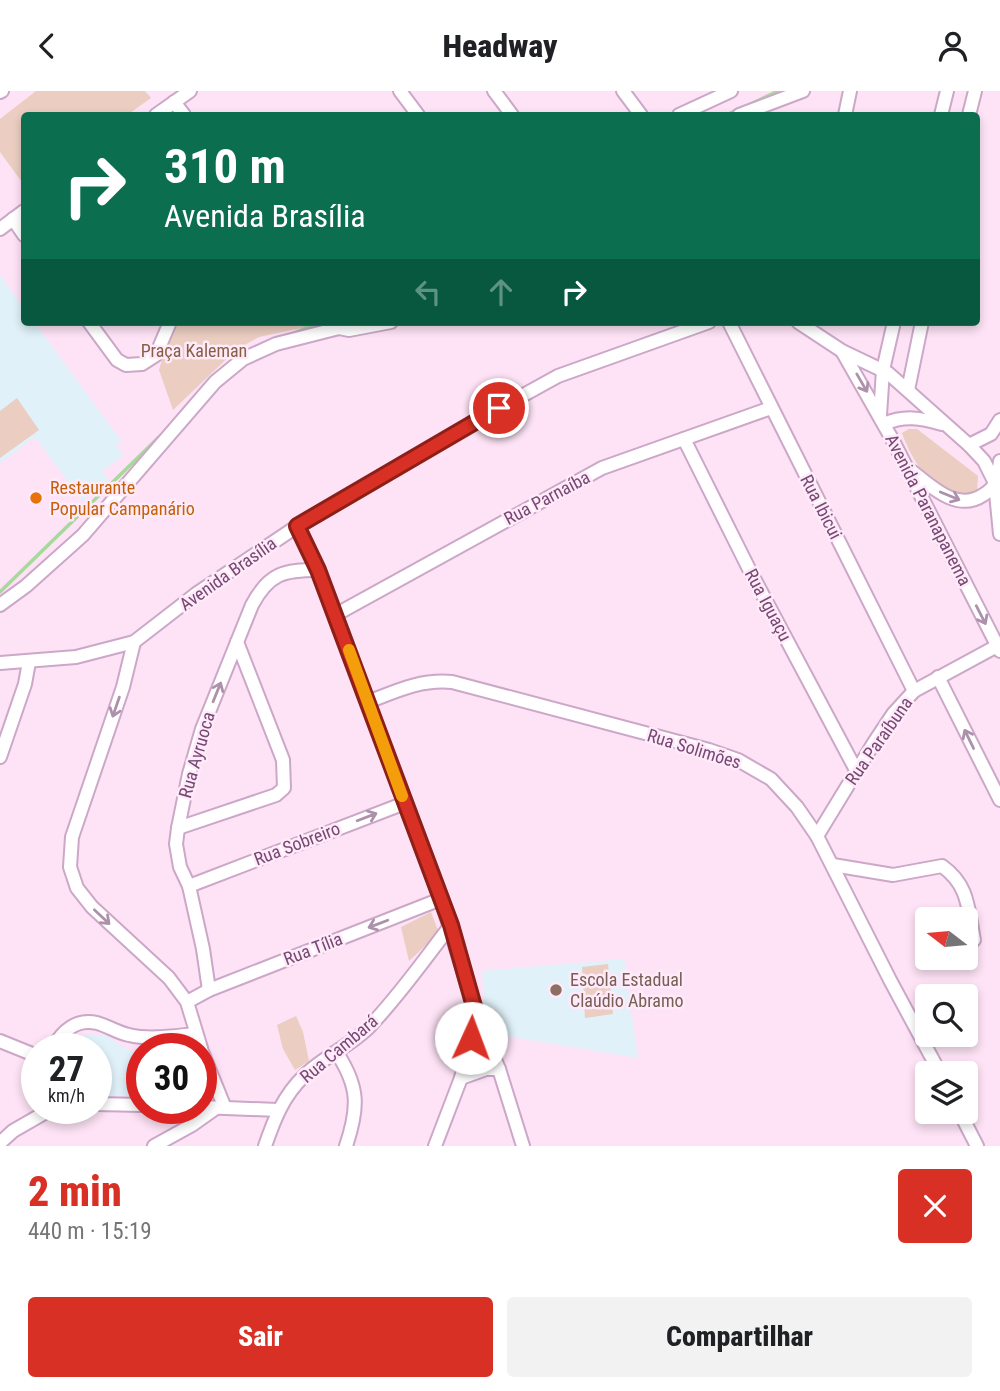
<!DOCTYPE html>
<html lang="pt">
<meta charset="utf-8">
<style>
body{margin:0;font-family:"Roboto Condensed",sans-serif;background:#f2f2f2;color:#202124;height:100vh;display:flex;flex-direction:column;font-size:26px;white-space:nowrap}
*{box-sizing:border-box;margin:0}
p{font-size:23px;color:#757577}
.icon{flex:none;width:38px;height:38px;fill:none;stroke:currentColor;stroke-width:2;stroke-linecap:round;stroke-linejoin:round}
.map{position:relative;height:1055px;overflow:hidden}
.panel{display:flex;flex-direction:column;background:#fff;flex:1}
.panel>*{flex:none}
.hud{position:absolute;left:21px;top:21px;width:959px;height:214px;border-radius:7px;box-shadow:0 4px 10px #0003;background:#0b6e4f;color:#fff;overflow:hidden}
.needle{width:46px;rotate:286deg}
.buttons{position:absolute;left:915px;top:816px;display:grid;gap:14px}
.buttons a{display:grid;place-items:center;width:63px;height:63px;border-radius:7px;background:#fff;box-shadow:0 4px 10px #0003;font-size:35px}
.speed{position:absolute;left:21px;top:942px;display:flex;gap:14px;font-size:35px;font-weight:700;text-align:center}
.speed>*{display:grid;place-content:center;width:91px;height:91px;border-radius:50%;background:#fff;box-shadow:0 4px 10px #0003;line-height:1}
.speed small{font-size:18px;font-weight:400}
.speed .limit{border:10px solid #d22;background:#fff;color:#111}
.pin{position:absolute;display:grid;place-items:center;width:60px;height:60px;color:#fff;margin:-30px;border:4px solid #fff;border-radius:50%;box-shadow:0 2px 7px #0007}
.me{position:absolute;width:77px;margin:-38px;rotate:2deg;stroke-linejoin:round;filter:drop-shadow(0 0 5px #0008)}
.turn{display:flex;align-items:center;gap:24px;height:147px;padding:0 28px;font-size:32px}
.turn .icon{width:91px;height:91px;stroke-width:2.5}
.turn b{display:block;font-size:49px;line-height:60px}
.lanes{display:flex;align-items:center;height:66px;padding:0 28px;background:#0003;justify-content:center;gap:35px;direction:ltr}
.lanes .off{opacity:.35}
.round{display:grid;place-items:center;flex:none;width:74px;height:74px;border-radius:7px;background:#f2f2f2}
.overview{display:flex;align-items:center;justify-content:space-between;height:119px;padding:0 28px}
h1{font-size:42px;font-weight:800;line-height:52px;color:#d93025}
.primary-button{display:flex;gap:14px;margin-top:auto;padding:14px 28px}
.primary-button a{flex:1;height:80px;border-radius:7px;background:#d93025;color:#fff;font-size:28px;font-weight:800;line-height:80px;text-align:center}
.primary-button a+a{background:#f2f2f2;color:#202124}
header{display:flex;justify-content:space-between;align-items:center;height:91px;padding:0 28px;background:#fff;font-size:32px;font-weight:800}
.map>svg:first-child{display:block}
.education{fill:#e0f1f9}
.green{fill:#ebcdc1}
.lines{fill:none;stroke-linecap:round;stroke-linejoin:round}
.stream{stroke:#a7d99d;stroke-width:3.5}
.minor-casing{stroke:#cca7c8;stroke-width:16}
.minor{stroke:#fff;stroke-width:12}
.oneway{stroke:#ad91ac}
.route-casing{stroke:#8d1f18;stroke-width:18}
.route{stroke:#d93025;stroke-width:12}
.slow{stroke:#f59e0b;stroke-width:12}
.food-dot{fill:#e8710a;stroke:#ffeaf9;stroke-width:2.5}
.education-dot{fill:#8d6e63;stroke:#ffeaf9;stroke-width:2.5}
.labels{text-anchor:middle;stroke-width:5;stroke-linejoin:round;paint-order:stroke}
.park-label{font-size:18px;fill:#885f45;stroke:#ffeaf9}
.food-label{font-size:18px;fill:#c56008;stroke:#ffeaf9;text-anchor:start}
.street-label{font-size:18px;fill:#764874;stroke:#ffeaf9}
.education-label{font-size:18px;fill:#785e54;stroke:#ffeaf9;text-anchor:start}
</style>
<header><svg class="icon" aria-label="back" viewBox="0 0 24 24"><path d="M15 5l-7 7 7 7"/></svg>Headway<svg class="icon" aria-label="person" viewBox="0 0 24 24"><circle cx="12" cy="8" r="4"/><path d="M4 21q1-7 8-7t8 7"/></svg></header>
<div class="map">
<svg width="1000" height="1055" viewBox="0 0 1000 1055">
<rect width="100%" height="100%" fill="#fde3f5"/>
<g class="education">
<polygon points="0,184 24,218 24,231 34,231 122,351 116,355 124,364 102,380 110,390 82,410 35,346 0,372"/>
<polygon points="624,868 638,967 499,944 485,919 482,880"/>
<polygon points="86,943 107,945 122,956 140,963 133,1004 96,1005 96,957 81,957"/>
</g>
<g class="green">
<polygon points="36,0 145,0 151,7 127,24 24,24 24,94 0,61 0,28"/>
<polygon points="173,231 329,231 259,246 237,258 173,319 159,279"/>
<polygon points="17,307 39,339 0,367 0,320"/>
<path d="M909 338H917L978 385 977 401C939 414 913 373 902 342Z"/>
<polygon points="431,821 439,842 409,870 401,836"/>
<polygon points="608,873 613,923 585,927 582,876"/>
<polygon points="296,925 303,941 309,970 295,979 283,958 277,934"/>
</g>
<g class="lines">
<g class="stream">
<polyline points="747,15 778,0"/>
<polyline points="726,24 737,19"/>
<polyline points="287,245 320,231"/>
<polyline points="0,501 159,346"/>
</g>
<g class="minor-casing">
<g id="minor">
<polyline points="400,0 418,24"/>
<polyline points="494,0 512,24"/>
<polyline points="623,0 641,24"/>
<polyline points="0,1 2,0"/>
<polyline points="174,11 184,24"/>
<polyline points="156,24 190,0"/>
<polyline points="679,24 731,0"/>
<polyline points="739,24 803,0"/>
<polyline points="845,24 850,0"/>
<polyline points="941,24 947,0"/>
<polyline points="969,24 975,0"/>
<polyline points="13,128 24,144"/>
<polyline points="0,138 24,120"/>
<polyline points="89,231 117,269 126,274 142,273 156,264 170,231"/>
<polyline points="729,231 914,600"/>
<polyline points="798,231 842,260 888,282 969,354 984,370 995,392 1000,443"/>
<polyline points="842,260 892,348 1000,560"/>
<polyline points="908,299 922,231"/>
<polyline points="880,324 883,279 894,231"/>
<path d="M884 333C904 324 921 327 942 333"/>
<polyline points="684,348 749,478 856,679"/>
<polyline points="969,354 991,343 1000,329"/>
<path d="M909 378C930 394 956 422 983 404 988 401 993 397 995 392 998 386 999 377 1000 370"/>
<polyline points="297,435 318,479 441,808 477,926 461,987 435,1055"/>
<polyline points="0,514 26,495 83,444 215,291 243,268 276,253 339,237 349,239 391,231"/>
<polyline points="335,524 602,377 771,317"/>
<polyline points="134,551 123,596 72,746 70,776 77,797 92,816 169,887 187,911 201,957"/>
<polyline points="0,572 76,566 134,551 196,503 305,430 480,328 558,285 709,231"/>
<polyline points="938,586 1000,709"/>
<path d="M368 611C396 600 421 588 452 591L709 659 738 669 771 688 797 716 817 745 890 889 940 982"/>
<polyline points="0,666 25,593 29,571"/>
<polyline points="178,737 276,704 284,697 283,669 237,551"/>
<polyline points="817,745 875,650 893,623 914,600 997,555"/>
<path d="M833 774 893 784 942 775C969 794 968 818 974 849"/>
<polyline points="189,795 405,712"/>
<path d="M209 899 203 858 189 795 180 776 176 753 178 737 189 683 202 638 252 514C269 482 284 479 318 479"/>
<polyline points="187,911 209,899 441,808"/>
<polyline points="477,926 499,978 523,1055"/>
<polyline points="0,950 37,965"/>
<path d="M53 957C62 940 77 927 97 932 108 935 118 942 129 944 150 949 174 945 195 943"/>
<polyline points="201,958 225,1017"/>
<path d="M337 962C359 996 359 1016 346 1055"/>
<polyline points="461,987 486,978 499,978"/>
<polyline points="96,1013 142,1014"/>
<polyline points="201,1016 278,1019"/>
<polyline points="959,1020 977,1055"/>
<polyline points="0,1052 13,1040 53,1017"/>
<polyline points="154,1055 192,1034 216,1017"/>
<path d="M265 1055C274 1029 283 1005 304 985 323 966 350 955 369 936 399 905 424 869 451 834"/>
</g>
</g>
<use href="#minor" class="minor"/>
</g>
<defs><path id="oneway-shaft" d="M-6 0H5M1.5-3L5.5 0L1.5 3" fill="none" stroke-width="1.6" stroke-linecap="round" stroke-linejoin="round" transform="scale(1.75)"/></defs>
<g class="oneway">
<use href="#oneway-shaft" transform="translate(862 292) rotate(60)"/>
<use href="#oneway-shaft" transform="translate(950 405) rotate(22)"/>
<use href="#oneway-shaft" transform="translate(981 524) rotate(63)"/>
<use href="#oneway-shaft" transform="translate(217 601) rotate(-68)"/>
<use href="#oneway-shaft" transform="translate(116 616) rotate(109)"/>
<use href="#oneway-shaft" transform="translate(969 648) rotate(-116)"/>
<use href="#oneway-shaft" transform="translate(367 726) rotate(-21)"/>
<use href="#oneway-shaft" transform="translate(102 826) rotate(43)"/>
<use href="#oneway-shaft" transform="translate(378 833) rotate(159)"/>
</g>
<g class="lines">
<g class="route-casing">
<polyline id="route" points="471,947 477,926 451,834 318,479 297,435 499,317"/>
</g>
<use href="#route" class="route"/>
<polyline class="slow" points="349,559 402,705"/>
</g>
<circle class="food-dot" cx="36" cy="407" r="7"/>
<circle class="education-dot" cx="556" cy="899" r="7"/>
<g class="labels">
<g class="park-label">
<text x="194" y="266">Praça Kaleman</text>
</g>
<g class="food-label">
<text x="50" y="403">Restaurante<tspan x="50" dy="21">Popular Campanário</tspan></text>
</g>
<g class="street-label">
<text transform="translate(547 407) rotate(-28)" y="6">Rua Parnaíba</text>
<text transform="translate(821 416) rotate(63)" y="6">Rua Ibicui</text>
<text transform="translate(928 419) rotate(63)" y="6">Avenida Paranapanema</text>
<text transform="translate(228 483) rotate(-35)" y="6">Avenida Brasília</text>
<text transform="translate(768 514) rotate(62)" y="6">Rua Iguaçu</text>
<text transform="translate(879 650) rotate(-55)" y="6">Rua Paraíbuna</text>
<text transform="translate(694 658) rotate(17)" y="6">Rua Solimões</text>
<text transform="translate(197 664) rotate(-74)" y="6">Rua Ayruoca</text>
<text transform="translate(297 753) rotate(-21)" y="6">Rua Sobreiro</text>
<text transform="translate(313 858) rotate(-21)" y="6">Rua Tília</text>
<text transform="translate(339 958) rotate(-40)" y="6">Rua Cambará</text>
</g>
<g class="education-label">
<text x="570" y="895">Escola Estadual<tspan x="570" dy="21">Claúdio Abramo</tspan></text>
</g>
</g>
</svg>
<div class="buttons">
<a><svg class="needle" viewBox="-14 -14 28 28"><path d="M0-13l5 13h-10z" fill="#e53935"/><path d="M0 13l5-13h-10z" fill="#757577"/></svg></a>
<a><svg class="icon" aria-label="search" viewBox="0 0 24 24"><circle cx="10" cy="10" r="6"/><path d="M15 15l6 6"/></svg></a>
<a><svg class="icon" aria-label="layers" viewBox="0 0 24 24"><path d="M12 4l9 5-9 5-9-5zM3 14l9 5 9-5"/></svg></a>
</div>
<div class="speed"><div>27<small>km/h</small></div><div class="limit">30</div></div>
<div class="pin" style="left:499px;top:317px;background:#d93025"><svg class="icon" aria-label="arrive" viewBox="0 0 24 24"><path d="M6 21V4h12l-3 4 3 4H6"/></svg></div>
<svg class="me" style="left:471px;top:947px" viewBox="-20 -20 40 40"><circle r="19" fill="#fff"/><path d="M0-13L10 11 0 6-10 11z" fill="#d93025"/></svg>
<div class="hud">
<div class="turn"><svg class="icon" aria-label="right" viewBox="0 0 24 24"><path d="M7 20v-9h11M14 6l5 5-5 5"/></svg><div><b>310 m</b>Avenida Brasília</div></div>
<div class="lanes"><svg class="icon off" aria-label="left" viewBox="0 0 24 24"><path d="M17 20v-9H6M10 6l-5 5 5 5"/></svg><svg class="icon off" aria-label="ahead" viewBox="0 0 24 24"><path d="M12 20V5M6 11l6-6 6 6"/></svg><svg class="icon" aria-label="right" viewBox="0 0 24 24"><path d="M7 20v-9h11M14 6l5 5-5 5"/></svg></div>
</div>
</div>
<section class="panel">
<div class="overview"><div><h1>2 min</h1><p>440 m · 15:19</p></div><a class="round" style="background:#d93025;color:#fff"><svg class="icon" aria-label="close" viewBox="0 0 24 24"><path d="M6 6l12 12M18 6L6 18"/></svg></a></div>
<div class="primary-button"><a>Sair</a><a>Compartilhar</a></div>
</section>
